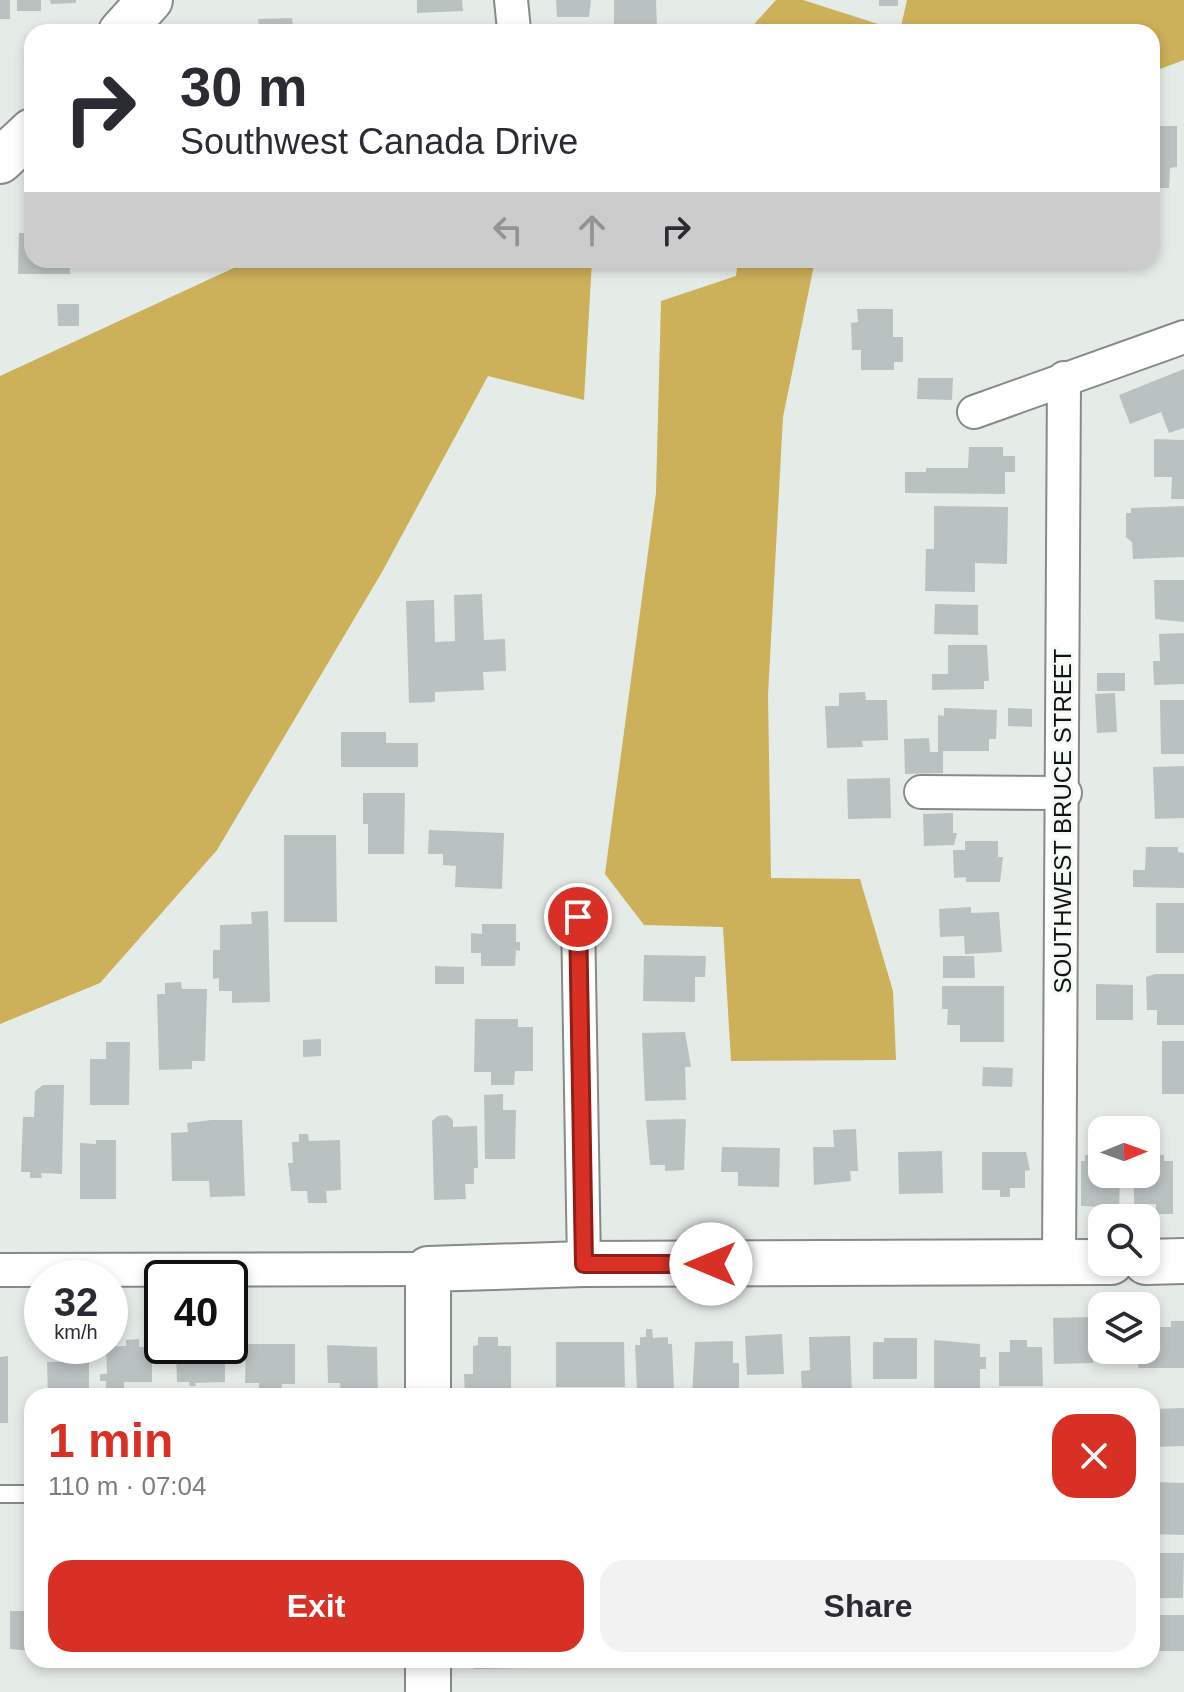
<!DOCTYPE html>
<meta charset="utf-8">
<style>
body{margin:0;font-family:Arial,sans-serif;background:#f2f2f3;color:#2b2b33;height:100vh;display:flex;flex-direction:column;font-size:30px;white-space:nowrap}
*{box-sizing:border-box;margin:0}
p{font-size:26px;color:#7c7c81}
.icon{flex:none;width:44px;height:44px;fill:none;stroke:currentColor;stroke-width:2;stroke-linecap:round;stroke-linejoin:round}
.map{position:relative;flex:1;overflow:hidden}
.details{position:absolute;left:24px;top:1388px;width:1136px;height:280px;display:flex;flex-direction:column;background:#fff;border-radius:24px;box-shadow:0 4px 12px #0003}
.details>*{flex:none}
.top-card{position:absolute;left:24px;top:24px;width:1136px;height:244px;border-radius:24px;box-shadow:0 4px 12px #0003;background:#fff;color:#2b2b33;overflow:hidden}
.needle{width:52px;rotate:89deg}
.buttons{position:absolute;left:1088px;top:1116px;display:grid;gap:16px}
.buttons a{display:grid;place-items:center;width:72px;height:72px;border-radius:16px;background:#fff;box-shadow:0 4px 12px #0003;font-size:40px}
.speed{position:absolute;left:24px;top:1260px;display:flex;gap:16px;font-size:40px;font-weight:700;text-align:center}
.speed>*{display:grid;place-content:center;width:104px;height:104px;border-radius:50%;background:#fff;box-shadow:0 4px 12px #0003;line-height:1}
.speed small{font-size:20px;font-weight:400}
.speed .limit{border:4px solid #111;border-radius:12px;background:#fff;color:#111}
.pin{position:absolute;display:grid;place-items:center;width:68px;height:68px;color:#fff;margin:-34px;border:4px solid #fff;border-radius:50%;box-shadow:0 2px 8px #0007}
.me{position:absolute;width:88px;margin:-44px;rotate:270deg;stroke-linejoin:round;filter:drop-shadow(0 0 6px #0008)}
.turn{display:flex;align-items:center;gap:28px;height:168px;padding:0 24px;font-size:36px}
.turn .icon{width:104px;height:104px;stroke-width:2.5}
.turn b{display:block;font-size:56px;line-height:68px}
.lanes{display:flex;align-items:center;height:76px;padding:0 24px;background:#0003;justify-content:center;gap:40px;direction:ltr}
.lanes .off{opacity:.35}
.round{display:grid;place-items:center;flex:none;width:84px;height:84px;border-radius:24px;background:#f2f2f3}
.overview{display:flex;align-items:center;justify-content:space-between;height:136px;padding:0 24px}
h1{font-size:48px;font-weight:700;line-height:60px;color:#d93025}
.action{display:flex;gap:16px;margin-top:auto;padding:16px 24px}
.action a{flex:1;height:92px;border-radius:24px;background:#d93025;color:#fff;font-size:32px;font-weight:700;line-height:92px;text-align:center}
.action a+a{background:#f2f2f3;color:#2b2b33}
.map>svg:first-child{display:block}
.forest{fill:#ccb05a}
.building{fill:#bac2c1}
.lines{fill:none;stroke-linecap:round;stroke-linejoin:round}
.lane-casing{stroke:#868b87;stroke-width:20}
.street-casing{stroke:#868b87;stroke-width:36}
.secondary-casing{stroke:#868b87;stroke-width:48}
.lane{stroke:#fff;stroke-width:16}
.street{stroke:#fff;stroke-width:32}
.secondary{stroke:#fff;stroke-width:44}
.route-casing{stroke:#8d1f18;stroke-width:20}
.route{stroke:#d93025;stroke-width:14}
.labels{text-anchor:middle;stroke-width:6;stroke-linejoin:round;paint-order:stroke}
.street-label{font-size:24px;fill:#101211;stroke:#f3f9f4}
</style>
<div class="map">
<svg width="1184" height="1692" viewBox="0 0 1184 1692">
<rect width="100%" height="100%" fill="#e5ebe6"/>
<g class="forest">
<polygon points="776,0 803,0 900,31 907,0 1184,0 1184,60 1152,72 1152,32 747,32"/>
<polygon points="251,260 592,260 584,400 488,376 382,572 217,850 100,983 0,1024 0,376"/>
<polygon points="738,260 815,260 783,417 768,695 771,878 860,879 893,991 896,1060 731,1061 723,927 644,925 605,874 656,493 661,301 736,276"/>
</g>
<g class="building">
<rect x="0" y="0" width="10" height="19"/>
<rect x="17" y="0" width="24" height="11"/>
<polygon points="50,0 76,0 76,3 51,4"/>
<polygon points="417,0 462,0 463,11 417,13"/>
<polygon points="556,0 591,0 589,17 557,17"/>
<polygon points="614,0 656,0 657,28 614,29"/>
<rect x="879" y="0" width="19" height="6"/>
<polygon points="292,18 293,27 310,27 310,32 255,32 259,28 258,19"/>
<polygon points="1152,126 1177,126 1177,167 1170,168 1169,188 1152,188"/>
<polygon points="19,233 32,233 32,260 70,260 70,274 18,274"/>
<polygon points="57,304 79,304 79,326 58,326"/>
<polygon points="857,309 893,309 893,337 903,337 903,362 894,362 894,370 861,370 861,350 852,350 851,323 858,322"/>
<polygon points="1184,369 1184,428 1169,433 1161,412 1130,424 1119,395"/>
<polygon points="918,378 953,378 952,400 917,399"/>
<polygon points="1154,439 1184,440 1184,499 1171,499 1172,477 1154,477"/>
<polygon points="969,447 1003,447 1003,456 1015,456 1015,472 1005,472 1005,494 905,493 905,472 926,472 926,468 968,468"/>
<polygon points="934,506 1008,507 1007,564 975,563 975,592 925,591 926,549 934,549"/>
<polygon points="1184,506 1184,557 1133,559 1132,542 1126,537 1126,513 1131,513 1131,508"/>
<polygon points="1154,580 1184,580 1184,622 1155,619"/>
<polygon points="482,594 484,640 505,639 506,671 483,672 484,690 435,692 435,702 409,703 406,601 434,600 435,642 455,641 454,595"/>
<polygon points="935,604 978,605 978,635 934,634"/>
<polygon points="1184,633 1184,684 1154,685 1153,661 1160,661 1159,634"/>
<polygon points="948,645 987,645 989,681 984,681 984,689 932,690 932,674 948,674"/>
<rect x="1097" y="673" width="28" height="18"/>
<polygon points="865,692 866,700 887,700 888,740 862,741 863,747 827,748 825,706 839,706 839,693"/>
<polygon points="1115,693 1117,732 1097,733 1095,694"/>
<polygon points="1160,700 1184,700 1184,754 1161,754"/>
<polygon points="944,708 997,710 996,739 989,739 989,751 943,751 943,773 905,774 904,739 929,738 930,752 938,752 938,715 944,716"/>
<polygon points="1008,708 1032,709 1032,727 1008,726"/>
<polygon points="341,732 386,732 386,743 418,743 418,767 341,767"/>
<polygon points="1184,766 1184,818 1155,819 1153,767"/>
<polygon points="890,778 891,818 848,819 847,779"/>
<polygon points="363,793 405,793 404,854 368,854 368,824 363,824"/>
<polygon points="953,813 953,833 957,833 954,845 924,846 923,814"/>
<polygon points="429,830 504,833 502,889 455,887 456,866 443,865 443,854 428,854"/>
<polygon points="284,835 336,835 337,922 284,922"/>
<polygon points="965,841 998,841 998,857 1003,857 1000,882 966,882 966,877 954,878 953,850 965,850"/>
<polygon points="1146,847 1178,847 1178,852 1184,853 1184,888 1133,887 1133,870 1145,870"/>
<rect x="1156" y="903" width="28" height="50"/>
<polygon points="971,907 971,913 999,912 1002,952 965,954 964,936 940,937 939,909"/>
<polygon points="268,911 270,1002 232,1003 232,991 219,991 219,978 213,979 213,950 220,950 220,925 252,924 251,912"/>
<polygon points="482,924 516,924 516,942 520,942 520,951 516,950 515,966 481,966 481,953 471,953 471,933 482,934"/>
<polygon points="644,955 706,956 705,977 695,977 695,1002 643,1001"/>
<polygon points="943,956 974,956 975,978 943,978"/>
<polygon points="435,966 464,967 464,984 435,984"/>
<polygon points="1155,974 1184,974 1184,1025 1157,1025 1157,1010 1147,1010 1146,977"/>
<polygon points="181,982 182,989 207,989 205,1061 192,1061 192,1069 159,1070 157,994 165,994 165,983"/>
<polygon points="1096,984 1133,985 1133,1020 1096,1020"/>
<polygon points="942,986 1004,986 1004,1042 960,1042 960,1025 947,1025 948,1009 942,1009"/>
<polygon points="475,1019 518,1019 518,1027 533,1027 533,1071 515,1071 514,1085 491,1085 491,1072 474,1072"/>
<polygon points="685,1032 691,1067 685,1067 686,1100 645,1101 642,1033"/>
<polygon points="321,1039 321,1056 303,1057 303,1040"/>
<rect x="1162" y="1041" width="22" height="53"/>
<polygon points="106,1042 130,1042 129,1105 90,1105 90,1059 106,1059"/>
<polygon points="983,1067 1013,1068 1012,1087 982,1086"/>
<polygon points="43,1085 64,1085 62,1174 41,1173 42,1178 30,1178 30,1172 21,1172 23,1117 34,1117 35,1091"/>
<polygon points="503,1094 503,1110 516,1110 515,1159 485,1159 484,1095"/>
<polygon points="447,1115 453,1120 453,1127 477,1126 478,1168 474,1168 474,1184 465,1184 466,1199 434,1200 432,1121 438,1116"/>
<polygon points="686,1119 684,1170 665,1171 665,1165 650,1165 646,1120"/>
<polygon points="211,1120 242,1120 245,1196 210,1197 209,1181 172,1181 171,1133 188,1132 187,1123"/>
<polygon points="856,1129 858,1171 850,1171 851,1181 814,1185 813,1147 834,1147 833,1130"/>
<polygon points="299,1134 308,1134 309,1141 340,1140 341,1190 326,1191 327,1203 308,1203 307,1191 291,1191 288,1163 293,1163 292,1142 299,1142"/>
<polygon points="96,1140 116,1140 116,1199 80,1199 80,1143 96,1144"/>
<polygon points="722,1147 780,1148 779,1187 738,1186 738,1172 721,1172"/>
<polygon points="942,1151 943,1193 899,1194 898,1152"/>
<polygon points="982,1152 1026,1152 1030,1170 1025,1171 1025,1188 1010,1188 1010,1197 1000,1197 1000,1190 982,1190"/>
<polygon points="1085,1155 1102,1155 1102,1174 1120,1174 1119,1213 1103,1213 1103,1207 1081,1206 1081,1161 1085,1161"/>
<polygon points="1146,1155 1164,1155 1164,1161 1173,1161 1173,1214 1156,1214 1156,1204 1134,1204 1134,1174 1146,1174"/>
<polygon points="1092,1317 1093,1363 1054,1364 1053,1318"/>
<polygon points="1171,1321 1184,1321 1184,1368 1138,1368 1138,1350 1146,1350 1146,1327 1171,1327"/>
<polygon points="646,1329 652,1329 653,1338 668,1337 668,1344 672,1344 674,1389 637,1391 635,1345 640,1345 640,1337 646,1337"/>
<polygon points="782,1334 784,1374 747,1375 745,1336"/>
<polygon points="850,1336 852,1394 802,1396 801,1371 810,1370 809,1337"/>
<polygon points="478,1337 498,1337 498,1346 511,1346 511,1395 465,1395 464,1374 473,1374 473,1346 478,1345"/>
<polygon points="884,1338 917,1338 917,1379 873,1379 873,1342 884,1342"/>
<polygon points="139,1339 139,1347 152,1347 152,1382 124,1382 124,1389 106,1389 106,1381 100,1381 100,1374 107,1374 106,1347 126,1346 126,1340"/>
<polygon points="934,1340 980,1344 980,1357 986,1357 986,1369 980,1369 980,1396 934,1396"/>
<polygon points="1010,1340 1027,1340 1027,1347 1042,1347 1043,1386 999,1386 999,1352 1010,1352"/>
<polygon points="733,1341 733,1363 739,1363 739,1396 692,1396 695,1342"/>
<polygon points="556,1342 624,1342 625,1387 556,1387"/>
<polygon points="246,1344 295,1344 295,1384 282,1384 282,1395 259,1394 259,1383 245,1383"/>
<polygon points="327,1345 377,1347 378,1396 341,1396 340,1383 328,1383"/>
<polygon points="191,1347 225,1347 225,1382 195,1383 196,1386 190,1386 189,1382 177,1382 176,1352 191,1352"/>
<polygon points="8,1356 8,1423 0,1423 0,1357"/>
<polygon points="89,1361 89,1396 48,1396 47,1362"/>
<polygon points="1184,1408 1184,1446 1152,1447 1152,1409"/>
<polygon points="1152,1473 1156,1473 1156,1482 1184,1483 1184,1535 1152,1534"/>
<polygon points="32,1515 32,1553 27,1553 26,1516"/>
<polygon points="1155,1553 1184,1553 1183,1598 1152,1598"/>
<polygon points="10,1611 32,1611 32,1651 10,1649"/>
<rect x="1152" y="1615" width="32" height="36"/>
<polygon points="474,1660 526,1660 526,1668 474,1669"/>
</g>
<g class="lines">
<g class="lane-casing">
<polyline id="lane" points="0,1494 32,1494"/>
</g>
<g class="street-casing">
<g id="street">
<polyline points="511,0 514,30"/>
<polyline points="974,412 1184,337"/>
<polyline points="921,792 1065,793"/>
<polyline points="578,917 584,1264"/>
<polyline points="1059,1263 1064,378"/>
<polyline points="0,1270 428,1269"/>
</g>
</g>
<g class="secondary-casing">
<g id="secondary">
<polyline points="121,32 150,0"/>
<polyline points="0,161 32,131"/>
<polyline points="1146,1262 1184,1261"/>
<polyline points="428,1396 428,1269 584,1264 1111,1262"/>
<polyline points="428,1692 428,1660"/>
</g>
</g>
<use href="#lane" class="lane"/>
<use href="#street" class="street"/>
<use href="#secondary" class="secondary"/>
</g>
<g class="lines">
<g class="route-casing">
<polyline id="route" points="578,917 584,1264 711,1264"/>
</g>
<use href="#route" class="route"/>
</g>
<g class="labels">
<g class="street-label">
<text transform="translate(1063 821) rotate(-90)" y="8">SOUTHWEST BRUCE STREET</text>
</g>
</g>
</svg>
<div class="buttons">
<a><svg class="needle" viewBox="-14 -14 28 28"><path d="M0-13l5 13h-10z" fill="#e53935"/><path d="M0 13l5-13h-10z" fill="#7c7c81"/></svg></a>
<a><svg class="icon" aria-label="search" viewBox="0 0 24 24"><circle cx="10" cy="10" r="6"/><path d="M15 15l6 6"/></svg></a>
<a><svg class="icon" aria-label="layers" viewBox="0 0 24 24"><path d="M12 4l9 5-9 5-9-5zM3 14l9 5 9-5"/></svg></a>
</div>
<div class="speed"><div>32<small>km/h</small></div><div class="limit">40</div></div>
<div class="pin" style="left:578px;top:917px;background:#d93025"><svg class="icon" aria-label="arrive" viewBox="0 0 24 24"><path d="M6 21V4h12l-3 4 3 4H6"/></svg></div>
<svg class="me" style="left:711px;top:1264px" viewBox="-20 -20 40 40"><circle r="19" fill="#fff"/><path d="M0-13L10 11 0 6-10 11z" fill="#d93025"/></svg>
<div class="top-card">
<div class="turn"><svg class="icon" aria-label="right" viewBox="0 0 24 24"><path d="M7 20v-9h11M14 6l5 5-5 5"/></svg><div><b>30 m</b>Southwest Canada Drive</div></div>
<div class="lanes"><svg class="icon off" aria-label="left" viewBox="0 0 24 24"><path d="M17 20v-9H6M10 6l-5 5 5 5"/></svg><svg class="icon off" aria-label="ahead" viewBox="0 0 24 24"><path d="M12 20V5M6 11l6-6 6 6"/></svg><svg class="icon" aria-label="right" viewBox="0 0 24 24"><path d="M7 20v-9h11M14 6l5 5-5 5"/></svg></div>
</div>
<section class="details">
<div class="overview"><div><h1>1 min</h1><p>110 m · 07:04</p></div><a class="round" style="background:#d93025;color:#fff"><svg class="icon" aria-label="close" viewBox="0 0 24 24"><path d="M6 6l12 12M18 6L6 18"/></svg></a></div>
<div class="action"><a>Exit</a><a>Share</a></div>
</section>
</div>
